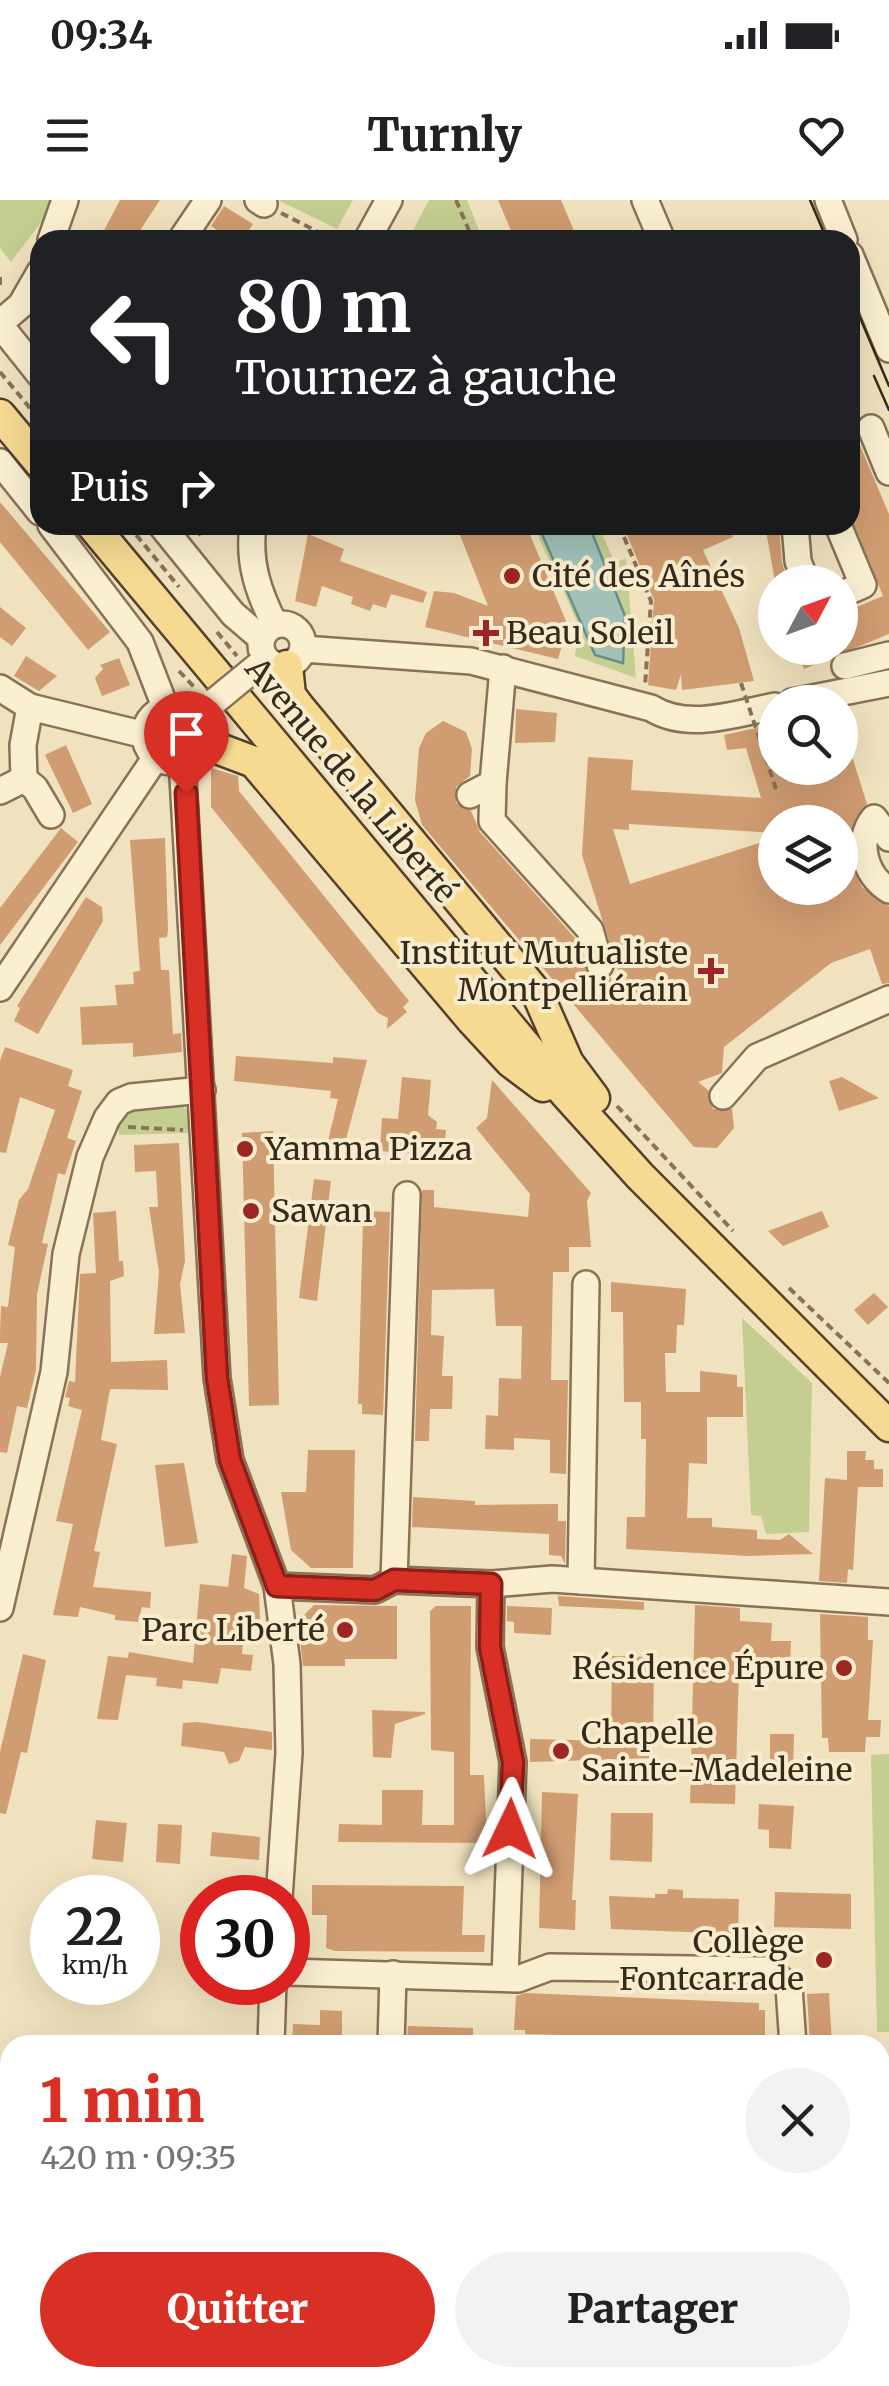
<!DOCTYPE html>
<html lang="fr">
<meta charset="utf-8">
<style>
body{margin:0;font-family:Merriweather,serif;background:#f2f2f2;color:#202124;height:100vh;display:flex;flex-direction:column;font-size:38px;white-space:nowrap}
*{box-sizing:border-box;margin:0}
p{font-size:32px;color:#757577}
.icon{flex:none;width:55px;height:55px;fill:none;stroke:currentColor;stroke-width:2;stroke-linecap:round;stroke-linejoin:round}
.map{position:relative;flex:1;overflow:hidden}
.drawer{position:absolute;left:0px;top:1835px;width:890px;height:352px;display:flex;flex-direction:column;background:#fff;border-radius:30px 30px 0 0;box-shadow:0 10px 40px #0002}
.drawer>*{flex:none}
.top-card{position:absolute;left:30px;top:30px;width:830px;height:305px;border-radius:30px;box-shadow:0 10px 40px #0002;background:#202124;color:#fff;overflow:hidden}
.needle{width:65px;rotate:49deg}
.tools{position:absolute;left:758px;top:365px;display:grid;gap:20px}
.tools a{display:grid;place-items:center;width:100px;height:100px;border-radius:50%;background:#fff;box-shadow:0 10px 40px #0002;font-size:50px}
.speed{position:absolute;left:30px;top:1675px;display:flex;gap:20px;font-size:50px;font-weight:700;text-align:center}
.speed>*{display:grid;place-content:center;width:130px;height:130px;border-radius:50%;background:#fff;box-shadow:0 10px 40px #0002;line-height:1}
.speed small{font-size:25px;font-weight:400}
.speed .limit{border:15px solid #d22;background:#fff;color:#111}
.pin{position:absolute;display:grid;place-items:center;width:85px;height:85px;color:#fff;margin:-102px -42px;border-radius:50% 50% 50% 0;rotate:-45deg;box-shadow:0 0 10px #0007}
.pin .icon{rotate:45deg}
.me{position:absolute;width:110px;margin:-55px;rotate:2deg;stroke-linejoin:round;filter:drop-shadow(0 0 8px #0008)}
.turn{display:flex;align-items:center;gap:35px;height:210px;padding:0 40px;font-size:45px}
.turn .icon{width:130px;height:130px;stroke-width:2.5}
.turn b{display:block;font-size:70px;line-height:85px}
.then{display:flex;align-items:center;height:95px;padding:0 40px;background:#0003;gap:20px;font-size:38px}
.round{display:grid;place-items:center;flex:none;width:105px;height:105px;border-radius:52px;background:#f2f2f2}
.headline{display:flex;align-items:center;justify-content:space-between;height:170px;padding:0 40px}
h1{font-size:60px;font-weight:800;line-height:75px;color:#d93025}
.primary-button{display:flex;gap:20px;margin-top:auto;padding:20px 40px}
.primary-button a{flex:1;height:115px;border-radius:60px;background:#d93025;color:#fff;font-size:40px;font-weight:800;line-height:115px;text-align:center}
.primary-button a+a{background:#f2f2f2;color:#202124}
.status{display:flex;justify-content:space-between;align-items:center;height:70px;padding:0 50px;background:#fff;direction:ltr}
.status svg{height:28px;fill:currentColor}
header{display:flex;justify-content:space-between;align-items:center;height:130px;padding:0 40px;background:#fff;font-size:45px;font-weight:800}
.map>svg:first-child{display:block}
.green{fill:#c5ce91}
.water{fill:#a1c1b9;stroke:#688f87;stroke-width:2.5}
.building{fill:#d09c71;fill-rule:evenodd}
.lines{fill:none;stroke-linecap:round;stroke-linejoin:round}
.minor-casing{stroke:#897256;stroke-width:30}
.major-casing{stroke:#56402b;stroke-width:35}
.path{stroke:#897256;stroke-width:4;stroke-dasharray:8 5;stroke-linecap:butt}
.minor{stroke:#faefd1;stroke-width:25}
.major{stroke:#f6da92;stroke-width:30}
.tram{stroke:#372a1b;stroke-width:2.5}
.minor-bridge-casing{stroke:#897256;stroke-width:30;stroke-linecap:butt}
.path-bridge{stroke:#897256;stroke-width:4;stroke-dasharray:8 5;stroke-linecap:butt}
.minor-bridge{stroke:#faefd1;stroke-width:25}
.route-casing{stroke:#8d1f18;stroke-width:25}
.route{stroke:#d93025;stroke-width:18}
.poi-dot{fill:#9b2623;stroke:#f7eccd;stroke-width:4}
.labels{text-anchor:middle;stroke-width:8;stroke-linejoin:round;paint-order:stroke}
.poi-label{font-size:32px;fill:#372a1b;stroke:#f7eccd;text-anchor:start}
.street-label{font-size:32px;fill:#372a1b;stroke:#f7eccd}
</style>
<div class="status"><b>09:34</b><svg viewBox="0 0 49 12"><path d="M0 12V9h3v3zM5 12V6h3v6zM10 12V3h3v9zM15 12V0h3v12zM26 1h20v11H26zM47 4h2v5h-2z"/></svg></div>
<header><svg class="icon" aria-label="menu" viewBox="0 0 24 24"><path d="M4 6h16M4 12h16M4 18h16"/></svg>Turnly<svg class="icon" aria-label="heart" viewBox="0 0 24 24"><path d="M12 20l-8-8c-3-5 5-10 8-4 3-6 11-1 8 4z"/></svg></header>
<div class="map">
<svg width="889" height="2186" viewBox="0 0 889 2186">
<rect width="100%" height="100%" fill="#f0e2be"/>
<g class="green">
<polygon points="0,0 52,0 49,12 11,62 0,48"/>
<polygon points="278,0 353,0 337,29"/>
<polygon points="429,0 467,0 483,40 408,40"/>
<polygon points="533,325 598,325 615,363 626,358 636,478 575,456 579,426"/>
<polygon points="182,905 188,912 188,933 119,935 118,920 133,907"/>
<polygon points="742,1118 812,1183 809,1332 766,1334 761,1316 751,1315"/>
<polygon points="889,1554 889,1832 877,1832 871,1555"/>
</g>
<polygon class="water" points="538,325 589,325 625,416 623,463 595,455"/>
<g class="building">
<polygon points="120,0 160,0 137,35 133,33 129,40 99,40"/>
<polygon points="498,0 561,0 578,40 515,40"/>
<polygon points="224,6 253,24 243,40 231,40 211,26"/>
<polygon points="850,222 889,314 889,434 804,469 796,448 840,448 840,414 883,396 850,315"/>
<polygon points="0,302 110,432 88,450 0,342"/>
<polygon points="456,325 526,325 568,426 558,459 425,427 434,391 454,393 488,406"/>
<polygon points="623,325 728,325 733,337 703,350 739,428 754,481 682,490 681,474 676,490 648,485 654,400"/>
<polygon points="765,325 779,325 782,363 789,382 775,382"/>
<polygon points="308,334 344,349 340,361 427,392 423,403 391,394 386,408 373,404 370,411 351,404 353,397 322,386 316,407 295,401"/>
<polygon points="0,407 26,428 12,446 0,437"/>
<polygon points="26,456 57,476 39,491 14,476"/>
<polygon points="119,458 130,485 102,496 95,478 103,469 100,465"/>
<polygon points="516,509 557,513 555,542 515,543"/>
<path d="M443 521 466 532 472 549 470 576 456 587V603L471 611 480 632 575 738 588 776 597 781 610 777 626 796 582 655 588 557 633 560 631 590 761 598 746 548 727 550 724 535 775 524V568H840L844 531 867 604 850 632 849 659 862 687 889 706V783L882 784 870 749 831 763 724 847 722 873 698 882 708 890 713 909H732L734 928 717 948 694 947 422 625 415 600 419 548 426 533ZM775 622H840V688H775V638L630 684 613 629 629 630V624L775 633Z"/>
<polygon points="66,545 92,604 73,613 45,555"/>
<polygon points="211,568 238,576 239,591 409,801 403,807 407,812 387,829 388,818 378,813 211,607"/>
<polygon points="61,628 78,642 0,745 0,708"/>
<polygon points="165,638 168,730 167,737 159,738 161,770 169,770 173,834 181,833 182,852 133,857 133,843 82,845 80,807 117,805 115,785 134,784 133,772 140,771 130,640"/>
<polygon points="86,697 102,707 103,721 38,834 14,821 20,808 17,806"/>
<polygon points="5,847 73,870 68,886 82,891 67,938 76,941 65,975 58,973 42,1043 48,1044 37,1094 36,1170 27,1208 17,1206 7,1253 0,1252 0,1177 8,1143 0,1143 0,1134 1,1106 8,1107 15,1047 8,1045 19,1000 28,989 55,910 20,897 6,953 0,952 0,861"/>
<polygon points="236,856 333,863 333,857 367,860 345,943 328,941 338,899 330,898 331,891 234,881"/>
<polygon points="402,877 431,880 428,915 437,922 436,929 446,930 443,956 380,951 382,918 398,919"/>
<polygon points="842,877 879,898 839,911 829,881"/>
<polygon points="492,880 591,993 587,1001 591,1047 569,1047 569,1072 553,1072 551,1180 568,1180 566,1274 550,1273 550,1240 514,1238 514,1250 485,1249 486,1215 498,1216 499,1178 521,1179 522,1126 496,1126 494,1089 432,1090 431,1135 444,1136 442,1176 453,1176 452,1209 430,1209 429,1241 415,1241 422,990 434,990 434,1007 528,1017 530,994 476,928 487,918"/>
<polygon points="273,931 279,1205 249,1206 242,933"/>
<polygon points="179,943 185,1061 180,1084 185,1133 154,1134 159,1072 149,1007 158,1007 156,971 135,972 134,945"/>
<polygon points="314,979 331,981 317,1101 299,1098"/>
<polygon points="116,1011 119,1061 123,1061 124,1076 110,1081 111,1162 167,1160 168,1190 110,1189 101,1240 117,1244 94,1351 100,1352 93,1387 151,1392 150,1408 142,1407 138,1422 115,1420 115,1415 80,1407 78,1417 53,1415 73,1324 56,1321 82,1210 68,1206 70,1198 65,1197 69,1181 75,1182 80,1074 96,1073 93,1013"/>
<polygon points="367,1011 390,1012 383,1215 362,1214 362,1204 358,1204 363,1020"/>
<polygon points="822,1011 829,1027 783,1046 768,1031"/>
<polygon points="611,1082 686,1089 684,1125 677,1125 676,1153 665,1153 666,1192 700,1192 700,1171 737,1175 737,1187 743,1187 743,1217 707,1217 707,1264 689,1263 687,1318 712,1318 712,1327 757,1330 757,1339 780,1340 789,1334 813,1354 749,1356 626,1349 627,1317 645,1317 646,1239 641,1239 641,1202 624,1202 623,1112 611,1112"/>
<polygon points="874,1093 888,1107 868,1125 854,1110"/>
<polygon points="308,1250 355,1250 353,1368 311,1368 291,1350 281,1292 306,1292"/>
<polygon points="847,1251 866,1251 865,1260 874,1260 874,1269 883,1269 883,1287 858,1287 853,1370 848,1369 847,1383 819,1381 825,1278 847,1280"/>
<polygon points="184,1263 198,1343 165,1347 155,1265"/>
<polygon points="413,1297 475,1301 475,1305 558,1304 558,1321 566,1321 565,1364 561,1356 549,1355 549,1334 412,1327"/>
<polygon points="232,1354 247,1356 244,1388 259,1394 260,1421 245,1420 242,1454 253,1455 251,1471 221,1468 218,1484 183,1480 182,1489 156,1486 157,1478 126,1475 118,1520 97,1519 108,1456 128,1458 129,1452 193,1463 200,1384 228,1387"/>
<polygon points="558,1396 644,1402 644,1410 559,1406"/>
<polygon points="314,1405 397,1406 397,1459 345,1459 345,1466 303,1466 298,1421"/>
<polygon points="695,1405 740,1408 740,1421 772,1423 771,1441 791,1441 790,1467 739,1469 735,1604 690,1603"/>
<polygon points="436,1406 471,1406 470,1575 484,1575 487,1643 338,1642 339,1624 382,1625 382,1590 423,1590 422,1625 454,1625 454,1552 431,1550 430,1411"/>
<polygon points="507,1406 552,1408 551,1435 514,1433 514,1422 507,1421"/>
<polygon points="820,1414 868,1417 868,1440 873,1440 868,1520 881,1520 880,1537 866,1537 865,1552 829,1552 828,1538 822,1538"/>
<polygon points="23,1454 46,1460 27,1553 21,1552 6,1614 0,1613 0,1552"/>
<polygon points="612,1456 654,1457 653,1558 530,1562 530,1539 611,1541"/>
<polygon points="372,1510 425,1512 425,1514 395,1524 391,1558 373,1557"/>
<polygon points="197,1522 272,1532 272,1550 245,1547 239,1561 229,1564 224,1552 181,1546 183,1523"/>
<polygon points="770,1534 794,1534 793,1570 770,1570"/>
<polygon points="542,1592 578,1594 572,1700 576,1700 575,1730 539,1728"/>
<polygon points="759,1604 794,1606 791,1649 769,1648 769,1630 758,1629"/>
<polygon points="611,1613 653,1613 652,1662 610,1660"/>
<polygon points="96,1620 127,1623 123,1662 92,1659"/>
<polygon points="158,1624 182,1625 180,1664 156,1662"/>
<polygon points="212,1632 260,1637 259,1660 210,1656"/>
<polygon points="312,1685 464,1686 462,1735 485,1735 484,1752 335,1751 326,1748 327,1715 312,1715"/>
<polygon points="668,1689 683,1690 683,1698 739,1699 738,1734 611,1729 609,1696 655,1698 655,1694 667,1694"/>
<polygon points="775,1692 851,1694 851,1729 774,1727"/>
<polygon points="526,1793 759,1803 759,1810 765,1810 765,1845 738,1845 738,1840 525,1834 525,1830 514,1830 516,1796"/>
<polygon points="829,1793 832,1844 810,1845 807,1794"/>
<polygon points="320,1810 342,1811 342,1845 292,1845 293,1824 320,1825"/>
<polygon points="408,1826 473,1828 473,1843 407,1845"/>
</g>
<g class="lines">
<g class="minor-casing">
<g id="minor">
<polyline points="258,0 264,4"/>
<polyline points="645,0 662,40"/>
<polyline points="828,0 844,40"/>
<polyline points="51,40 65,0"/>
<polyline points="181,40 208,0"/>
<polyline points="367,40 389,0"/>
<polyline points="850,55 889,149"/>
<polyline points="0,123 21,105 40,72"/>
<polyline points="0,125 40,175"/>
<polyline points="871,228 889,272"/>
<polyline points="0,262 40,312"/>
<polyline points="51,325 140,442 166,509"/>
<polyline points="161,325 233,414 261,438"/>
<path d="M253 325C248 362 258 392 275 425"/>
<polyline points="795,325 798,361 806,382"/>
<polyline points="838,325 863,385 840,395"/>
<circle cx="282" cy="445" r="21"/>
<path d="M303 449 471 461 651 508C688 531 735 514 775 506"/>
<polyline points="845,466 889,455"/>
<polyline points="0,488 30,507 145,535"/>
<polyline points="792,502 889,483"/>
<circle cx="172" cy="535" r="27"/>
<polyline points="182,560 217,1178 230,1260 277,1386 287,1464 289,1553 279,1698"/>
<polyline points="24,579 35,588 51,615"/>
<polyline points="493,583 492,621 590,730 600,765"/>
<polyline points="0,591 24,579 23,545 30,507"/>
<polyline points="470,595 493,583 503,468"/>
<path d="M889 638 874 618C855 641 865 676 889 690"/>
<polyline points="0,788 156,557"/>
<polyline points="723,896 757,857 889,799"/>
<polyline points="394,1380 407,995"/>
<polyline points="581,1381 586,1084"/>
<polyline points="491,1384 490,1447 513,1562 505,1777"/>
<polyline points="277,1386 375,1390 394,1380 491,1384 552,1379 889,1402"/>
<polyline points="0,1408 54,1172 66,1054 90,957 107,918 119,902 131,897 202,890"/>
<polyline points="288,1772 518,1779 550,1767 770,1770 789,1787 793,1845"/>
<polyline points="271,1845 273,1782"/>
<polyline points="391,1845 393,1774"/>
<polyline points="880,1978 889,1978"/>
<polyline points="0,2069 10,2084"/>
<polyline points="83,2178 92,2186"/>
<polyline points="329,2178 332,2186"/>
</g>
</g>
<g class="major-casing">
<g id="major">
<polyline points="0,215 40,263"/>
<polyline points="92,325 565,893 640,976 889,1226"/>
<polyline points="287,466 290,495 299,507 538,795 568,863 594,898"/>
<polyline points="198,541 254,562 472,820 511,862 543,886"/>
</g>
</g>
<g class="path">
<polyline points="456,0 473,40"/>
<polyline points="281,13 332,39"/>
<polyline points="0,77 0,86"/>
<polyline points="0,172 40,220"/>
<polyline points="128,325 179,387"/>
<polyline points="619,325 651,401 645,486"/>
<polyline points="198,335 210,325"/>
<polyline points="217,432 237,456"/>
<polyline points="179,471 196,489"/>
<polyline points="617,906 733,1031"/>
<polyline points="128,927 183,930"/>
<polyline points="789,1088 889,1183"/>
</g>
<use href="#minor" class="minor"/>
<use href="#major" class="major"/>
<g class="tram">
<polyline points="810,0 827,40"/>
<polyline points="850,94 889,186"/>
<polyline points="874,176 889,210"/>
</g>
<g class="minor-bridge-casing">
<polyline id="minor-bridge" points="215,501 259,465"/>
</g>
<polyline class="path-bridge" points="741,483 776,589"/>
<use href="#minor-bridge" class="minor-bridge"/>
</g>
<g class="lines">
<g class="route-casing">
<polyline id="route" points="186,593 217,1178 230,1260 277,1386 375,1390 394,1380 491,1384 490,1447 513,1562 510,1629"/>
</g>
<use href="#route" class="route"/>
</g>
<g class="poi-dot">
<circle cx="512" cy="376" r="10"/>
<path d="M481 418h10v10h10v10h-10v10h-10v-10h-10v-10h10z"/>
<path d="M706 756h10v10h10v10h-10v10h-10v-10h-10v-10h10z"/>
<circle cx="245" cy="949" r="10"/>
<circle cx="251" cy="1011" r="10"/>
<circle cx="345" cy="1430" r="10"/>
<circle cx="844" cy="1468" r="10"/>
<circle cx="561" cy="1551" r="10"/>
<circle cx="824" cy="1760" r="10"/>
</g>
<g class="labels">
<g class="poi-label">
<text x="532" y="387">Cité des Aînés</text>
<text x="506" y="444">Beau Soleil</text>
<text x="688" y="764" text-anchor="end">Institut Mutualiste<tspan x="688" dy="37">Montpelliérain</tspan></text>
<text x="265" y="960">Yamma Pizza</text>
<text x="271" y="1022">Sawan</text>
<text x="325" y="1441" text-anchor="end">Parc Liberté</text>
<text x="824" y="1479" text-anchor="end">Résidence Épure</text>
<text x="581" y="1544">Chapelle<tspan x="581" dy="37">Sainte-Madeleine</tspan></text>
<text x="804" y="1753" text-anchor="end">Collège<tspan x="804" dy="37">Fontcarrade</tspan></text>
</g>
<g class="street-label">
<text transform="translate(351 580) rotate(50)" y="11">Avenue de la Liberté</text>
</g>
</g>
</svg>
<div class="tools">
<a><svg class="needle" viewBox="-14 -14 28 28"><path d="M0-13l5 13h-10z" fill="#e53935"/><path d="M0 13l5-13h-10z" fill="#757577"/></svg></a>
<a><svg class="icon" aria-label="search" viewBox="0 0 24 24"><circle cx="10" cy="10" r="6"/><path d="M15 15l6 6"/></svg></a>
<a><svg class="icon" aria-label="layers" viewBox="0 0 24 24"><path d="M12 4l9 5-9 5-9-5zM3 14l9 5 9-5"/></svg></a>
</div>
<div class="speed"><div>22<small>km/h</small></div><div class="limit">30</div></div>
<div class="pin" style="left:186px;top:593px;background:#d93025"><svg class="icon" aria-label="arrive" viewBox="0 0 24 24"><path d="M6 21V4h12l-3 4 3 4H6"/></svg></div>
<svg class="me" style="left:510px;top:1629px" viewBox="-20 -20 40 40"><path d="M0-17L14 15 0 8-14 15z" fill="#d93025" stroke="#fff" stroke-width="4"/></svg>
<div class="top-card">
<div class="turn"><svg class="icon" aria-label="left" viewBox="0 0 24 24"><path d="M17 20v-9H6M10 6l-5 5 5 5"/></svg><div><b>80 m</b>Tournez à gauche</div></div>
<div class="then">Puis<svg class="icon" aria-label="right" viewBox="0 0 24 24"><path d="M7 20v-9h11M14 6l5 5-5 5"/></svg></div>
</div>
<section class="drawer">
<div class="headline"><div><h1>1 min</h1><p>420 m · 09:35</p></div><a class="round"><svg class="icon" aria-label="close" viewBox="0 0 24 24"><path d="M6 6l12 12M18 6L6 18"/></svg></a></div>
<div class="primary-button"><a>Quitter</a><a>Partager</a></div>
</section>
</div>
